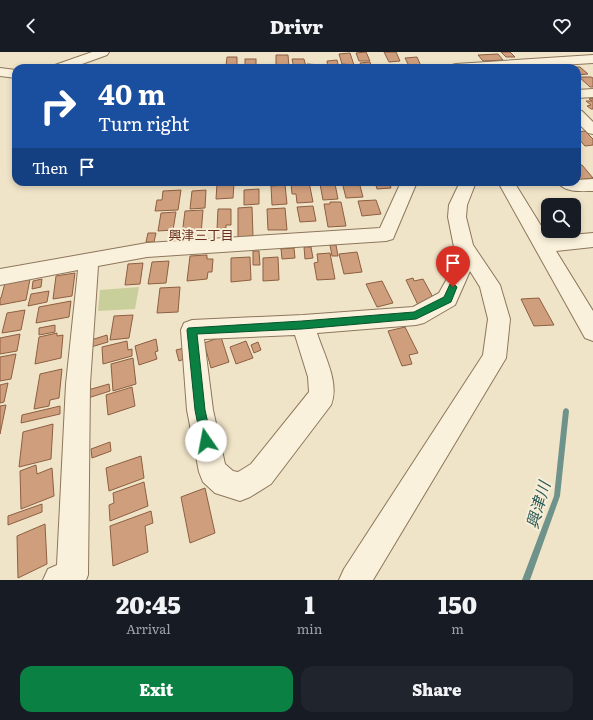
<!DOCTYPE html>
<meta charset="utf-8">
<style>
body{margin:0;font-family:Literata,"Noto Sans JP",serif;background:#20242c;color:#f1f3f6;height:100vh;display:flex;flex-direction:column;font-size:15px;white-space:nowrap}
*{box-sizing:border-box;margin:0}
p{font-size:13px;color:#9ea1a6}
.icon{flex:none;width:22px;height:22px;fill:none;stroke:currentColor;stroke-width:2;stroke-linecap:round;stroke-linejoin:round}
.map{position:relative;height:528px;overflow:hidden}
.details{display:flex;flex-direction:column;background:#171b24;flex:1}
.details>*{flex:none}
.hud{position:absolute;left:12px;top:12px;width:569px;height:122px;border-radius:12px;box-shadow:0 2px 6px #0003;background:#1a4fa0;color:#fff;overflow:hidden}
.fabs{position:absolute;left:541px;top:146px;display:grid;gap:8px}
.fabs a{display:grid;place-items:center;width:40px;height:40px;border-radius:8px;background:#171b24;box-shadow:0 2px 6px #0003;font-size:20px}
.pin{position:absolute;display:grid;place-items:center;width:34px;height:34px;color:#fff;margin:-41px -17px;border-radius:50% 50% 50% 0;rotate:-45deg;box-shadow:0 0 4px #0007}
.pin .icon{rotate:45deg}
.me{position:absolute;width:44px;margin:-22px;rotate:348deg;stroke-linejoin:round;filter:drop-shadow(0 0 3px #0008)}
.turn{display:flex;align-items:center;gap:14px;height:84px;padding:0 20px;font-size:18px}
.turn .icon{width:52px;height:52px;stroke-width:2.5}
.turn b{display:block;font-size:28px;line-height:34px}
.then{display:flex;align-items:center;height:38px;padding:0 20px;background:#0003;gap:8px;font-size:15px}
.eta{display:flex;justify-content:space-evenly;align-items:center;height:68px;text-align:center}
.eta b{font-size:24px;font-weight:800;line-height:28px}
.button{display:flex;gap:8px;margin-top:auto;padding:8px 20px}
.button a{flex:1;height:46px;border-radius:12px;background:#0b8043;color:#fff;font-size:16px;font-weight:800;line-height:46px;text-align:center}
.button a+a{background:#20242c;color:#f1f3f6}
header{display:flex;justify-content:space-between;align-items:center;height:52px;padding:0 20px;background:#171b24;font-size:18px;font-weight:800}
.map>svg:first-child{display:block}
.green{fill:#c9cf9b}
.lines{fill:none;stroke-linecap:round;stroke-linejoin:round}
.stream{fill:#6f938a;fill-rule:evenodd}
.building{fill:#cf9f7d;stroke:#8d5f41}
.minor-casing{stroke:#8d765c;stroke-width:2}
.minor{fill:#faf1dc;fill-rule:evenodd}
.route{fill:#0b8043;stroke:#07532c}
.labels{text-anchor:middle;stroke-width:4;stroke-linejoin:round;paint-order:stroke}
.neighbourhood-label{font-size:13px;fill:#6b2e1e;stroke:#f7eed8}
.near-water-label{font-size:16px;font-style:italic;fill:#2f5d5a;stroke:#f7eed8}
</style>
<header><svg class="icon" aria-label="back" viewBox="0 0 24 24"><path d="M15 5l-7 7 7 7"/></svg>Drivr<svg class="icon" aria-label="heart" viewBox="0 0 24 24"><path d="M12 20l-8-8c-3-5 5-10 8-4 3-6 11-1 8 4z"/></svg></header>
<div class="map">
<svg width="593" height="528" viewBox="0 0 593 528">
<rect width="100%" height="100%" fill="#f0e4c8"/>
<polygon class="green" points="139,235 135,257 98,259 100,238"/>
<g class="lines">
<polygon class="stream" points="566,356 568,357 569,359 560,444 530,528 522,528 554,444 563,359 564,357"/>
</g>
<g class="building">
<polygon points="366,0 370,9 359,9 356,1"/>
<polygon points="384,0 396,0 400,9 389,10"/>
<polygon points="501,0 510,0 515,5 506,5"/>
<polygon points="350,1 354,13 342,12 339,2"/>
<polygon points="498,2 503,8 483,9 478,3"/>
<polygon points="276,3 288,3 289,15 276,16"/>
<polygon points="227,5 237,5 237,14 226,14"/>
<polygon points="417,5 421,14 409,14 405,6"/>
<rect x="245" y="7" width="11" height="9"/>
<polygon points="292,7 304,7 306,15 294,16"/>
<polygon points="337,8 339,16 328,16 327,9"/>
<polygon points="370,10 372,16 362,16 360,11"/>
<polygon points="307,12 322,13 323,16 308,16"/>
<polygon points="564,13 572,13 575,15 580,15 588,22 577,23 577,16 566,16"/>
<polygon points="579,25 591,25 593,26 593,35 590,35"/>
<polygon points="593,46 593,57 591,57 587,54 591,53 586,49 592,49 589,47"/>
<polygon points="585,79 593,87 593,93 585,94 577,85 577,80"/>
<polygon points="577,113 582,113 593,126 577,128"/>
<polygon points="309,130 313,150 297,151 296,142 292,142 291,131"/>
<polygon points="342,130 359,130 363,145 346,146"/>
<polygon points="375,130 393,130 393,132 390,132 391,136 377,137"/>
<polygon points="234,131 233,146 216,147 217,132"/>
<polygon points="320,132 335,132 338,147 323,148"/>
<polygon points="285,133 287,152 272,153 271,134"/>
<polygon points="259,137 259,152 244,153 244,138"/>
<polygon points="181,138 178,158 155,159 157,148 162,148 163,139"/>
<polygon points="206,138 205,156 190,157 192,139"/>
<polygon points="376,148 381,162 362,164 358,149"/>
<polygon points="330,150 341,150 346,174 328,175 324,152 330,152"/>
<polygon points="313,154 316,169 300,170 297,155"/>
<polygon points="252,155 253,184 238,185 238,156"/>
<polygon points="285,156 287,178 268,178 267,157"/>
<polygon points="218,157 231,157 231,173 226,173 226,176 217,177"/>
<polygon points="203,158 201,182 182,183 185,159"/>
<polygon points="176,160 173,178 158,179 161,161"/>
<polygon points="148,181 156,181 154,190 146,190"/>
<polygon points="330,193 336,193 338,204 332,204"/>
<polygon points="304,195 311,195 313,206 305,207"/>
<polygon points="294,196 295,206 282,207 281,197"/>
<polygon points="253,199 259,199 260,213 253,213"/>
<polygon points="357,200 362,220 344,222 339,202"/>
<polygon points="330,201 335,227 317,228 314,211 318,210 317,202"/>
<polygon points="207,203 207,207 213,207 212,220 208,220 207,227 187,229 190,204"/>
<polygon points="250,205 251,228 231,230 231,206"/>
<polygon points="278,205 279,228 263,229 263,206"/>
<polygon points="169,209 166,231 148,232 152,210"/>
<polygon points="143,211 140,232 125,233 128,212"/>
<polygon points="75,221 72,244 53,247 56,224"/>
<polygon points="413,226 414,229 423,227 435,249 418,253 406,228"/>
<polygon points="30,227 26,248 0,253 0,246 1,246 5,231"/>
<polygon points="42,227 41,235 32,237 33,229"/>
<polygon points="382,229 393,251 377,255 366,232"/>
<polygon points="180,235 178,260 157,261 160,236"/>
<polygon points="49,239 47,250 28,254 31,242"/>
<polygon points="539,246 554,273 534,274 521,247"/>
<polygon points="71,249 69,265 36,271 39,255"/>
<polygon points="25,258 21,278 2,281 7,261"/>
<polygon points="133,263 129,286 110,288 114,264"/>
<polygon points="55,273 55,280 39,283 39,276"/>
<polygon points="405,275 418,301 409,303 412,312 402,314 388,279"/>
<polygon points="57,281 57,284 63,283 61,306 35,312 39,285"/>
<polygon points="20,282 17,299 0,302 0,286"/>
<polygon points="107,283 108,290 91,295 91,288"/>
<polygon points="221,285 229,310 211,316 204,291"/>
<polygon points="156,287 158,299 155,300 157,307 139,313 135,294"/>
<polygon points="127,289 128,298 132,297 132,304 103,312 102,295"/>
<polygon points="246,289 253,306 236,312 230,295"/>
<polygon points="258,290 261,298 254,301 251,293"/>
<polygon points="184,296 187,306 179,309 176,298"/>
<polygon points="16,302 11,327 0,329 0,305"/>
<polygon points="133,306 136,332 113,339 111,312"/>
<polygon points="62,317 59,346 50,348 49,354 34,357 40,322"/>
<polygon points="8,331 4,350 0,351 0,333"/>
<polygon points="109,332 110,339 88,346 88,338"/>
<polygon points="132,335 135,354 108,363 106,343"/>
<polygon points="6,353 0,382 0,354"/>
<polygon points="60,354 60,362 21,371 22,363"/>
<polygon points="53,372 51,407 19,415 23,380"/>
<polygon points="110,390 111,399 92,406 91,397"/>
<polygon points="141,404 144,426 109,439 106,416"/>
<polygon points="36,413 37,422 52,416 54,444 21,457 20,419"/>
<polygon points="144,430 148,454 110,469 109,453 114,451 113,441"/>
<polygon points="205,436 215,481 190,491 181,445"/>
<polygon points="42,452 42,460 8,473 8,464"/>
<polygon points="151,459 153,471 145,474 148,500 113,514 110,474"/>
<polygon points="45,472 47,512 18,526 17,484"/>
</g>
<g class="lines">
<g class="minor-casing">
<g id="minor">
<polygon points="92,0 109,0 107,3 71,16 53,16 55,13"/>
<polygon points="593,3 593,11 513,16 450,16 452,13 456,12"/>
<polygon points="0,16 16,18 16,26 0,24"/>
<polygon points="593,37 593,45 577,46 577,38"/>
<polygon points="577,58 582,59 593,70 593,82 588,81 577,70"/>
<path d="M593 127V139C582 139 564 141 558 130H577V128Z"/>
<polygon points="401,130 417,130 395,182 393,187 386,189 147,205 98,214 90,332 88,523 86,528 43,528 48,517 57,513 66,332 78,218 0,233 0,217 147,191 380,176"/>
<path d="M460 130H476L467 153 466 165 473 193 500 233 510 267 506 306 373 528H339L344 517 483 303 488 267 480 235 470 219 455 253 424 271 416 273 317 281C324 303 340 331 331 353L271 432 250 445 240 449 215 441 203 430 199 420 187 358 181 278 184 271 192 268 303 263 413 255 439 241 449 223 454 195 448 165 449 153ZM295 283 308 325 309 340 251 412 238 420 233 419 225 412 213 358 204 287Z"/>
<polygon points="498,130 514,130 548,185 593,181 593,195 556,199 593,259 593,289 585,286"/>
</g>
</g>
<use href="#minor" class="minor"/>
</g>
<polygon class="route" points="453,231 457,235 451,250 416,267 302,277 197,282 205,358 212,389 210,393 206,395 202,393 195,358 187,278 188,276 302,269 414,260 444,245 450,232"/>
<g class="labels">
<g class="neighbourhood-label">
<text x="201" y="188">興津三丁目</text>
</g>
<g class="near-water-label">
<text transform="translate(538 453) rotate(-74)" y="6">興津川</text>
</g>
</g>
</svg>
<div class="fabs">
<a><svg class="icon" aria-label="search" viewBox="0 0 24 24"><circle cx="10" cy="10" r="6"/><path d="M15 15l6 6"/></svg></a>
</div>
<div class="pin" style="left:453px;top:235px;background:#d93025"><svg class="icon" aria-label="arrive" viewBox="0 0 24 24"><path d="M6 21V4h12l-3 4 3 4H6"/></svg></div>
<svg class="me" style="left:206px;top:389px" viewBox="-20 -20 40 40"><circle r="19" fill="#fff"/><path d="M0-13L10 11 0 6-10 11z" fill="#0b8043"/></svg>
<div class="hud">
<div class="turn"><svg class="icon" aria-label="right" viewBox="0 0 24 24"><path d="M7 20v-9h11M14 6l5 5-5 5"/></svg><div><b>40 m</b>Turn right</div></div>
<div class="then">Then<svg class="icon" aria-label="arrive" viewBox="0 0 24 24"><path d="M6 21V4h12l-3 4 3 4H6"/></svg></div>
</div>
</div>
<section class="details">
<div class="eta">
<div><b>20:45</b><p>Arrival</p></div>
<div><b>1</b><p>min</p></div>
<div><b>150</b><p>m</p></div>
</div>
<div class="button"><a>Exit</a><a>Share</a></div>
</section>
